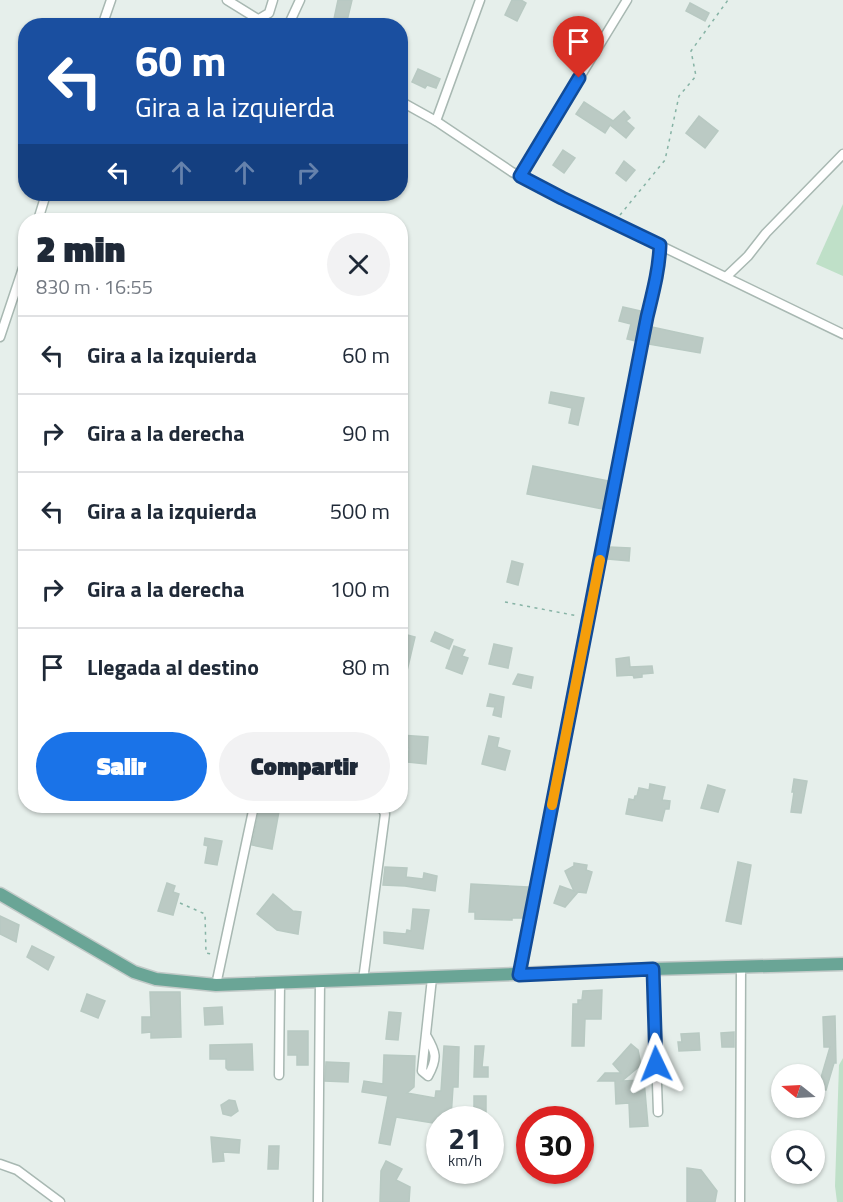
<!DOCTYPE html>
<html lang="es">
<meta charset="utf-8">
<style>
body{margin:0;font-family:"Titillium Web",sans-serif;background:#f2f2f3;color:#1f2937;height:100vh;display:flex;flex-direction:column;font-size:22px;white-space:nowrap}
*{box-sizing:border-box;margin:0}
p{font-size:20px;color:#747a83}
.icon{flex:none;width:33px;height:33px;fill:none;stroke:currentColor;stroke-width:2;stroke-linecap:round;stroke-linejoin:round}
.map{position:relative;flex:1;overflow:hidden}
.drawer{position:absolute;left:18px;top:213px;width:390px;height:600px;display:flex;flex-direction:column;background:#fff;border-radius:24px;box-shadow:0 2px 4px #0004}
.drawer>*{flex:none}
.guide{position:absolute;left:18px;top:18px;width:390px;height:183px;border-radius:24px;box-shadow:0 2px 4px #0004;background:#1a4fa0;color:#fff;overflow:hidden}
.needle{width:39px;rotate:288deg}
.buttons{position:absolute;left:771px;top:1064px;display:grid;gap:12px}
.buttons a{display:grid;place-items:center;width:54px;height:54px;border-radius:50%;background:#fff;box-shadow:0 2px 4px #0004;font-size:30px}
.speed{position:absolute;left:426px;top:1106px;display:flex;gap:12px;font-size:30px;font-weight:700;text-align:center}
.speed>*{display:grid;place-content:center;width:78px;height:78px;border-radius:50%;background:#fff;box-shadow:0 2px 4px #0004;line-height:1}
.speed small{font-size:15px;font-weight:400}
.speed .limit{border:9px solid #d22;background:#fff;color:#111}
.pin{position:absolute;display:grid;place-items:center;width:51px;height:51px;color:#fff;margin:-62px -26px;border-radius:50% 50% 50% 0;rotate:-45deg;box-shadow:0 0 6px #0007}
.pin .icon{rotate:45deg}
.me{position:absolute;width:66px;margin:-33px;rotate:358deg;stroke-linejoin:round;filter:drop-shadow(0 0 4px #0008)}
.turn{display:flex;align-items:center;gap:21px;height:126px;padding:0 18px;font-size:27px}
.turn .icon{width:78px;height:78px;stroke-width:2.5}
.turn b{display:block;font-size:42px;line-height:51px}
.lanes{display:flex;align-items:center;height:57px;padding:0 18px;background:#0003;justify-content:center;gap:30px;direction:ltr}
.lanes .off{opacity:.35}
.round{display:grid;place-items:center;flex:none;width:63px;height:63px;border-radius:32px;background:#f2f2f3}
.summary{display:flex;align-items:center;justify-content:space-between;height:102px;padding:0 18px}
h1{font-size:36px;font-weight:800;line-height:45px}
.cta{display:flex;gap:12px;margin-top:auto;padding:12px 18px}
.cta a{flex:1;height:69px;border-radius:36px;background:#1a73e8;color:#fff;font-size:24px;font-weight:800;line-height:69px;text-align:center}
.cta a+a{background:#f2f2f3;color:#1f2937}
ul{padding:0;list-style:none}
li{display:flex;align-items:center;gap:18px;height:78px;padding:0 18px;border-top:2px solid #e0e1e3}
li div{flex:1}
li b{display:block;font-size:22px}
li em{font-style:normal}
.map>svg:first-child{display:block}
.green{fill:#bfe0c8}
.building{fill:#bbcac4;stroke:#b8c9c2;stroke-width:1.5}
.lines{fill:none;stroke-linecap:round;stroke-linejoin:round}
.minor-casing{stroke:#a8b8b2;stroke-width:11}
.primary-casing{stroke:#c2cac8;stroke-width:15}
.path{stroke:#86b3a5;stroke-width:1.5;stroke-dasharray:3 4.5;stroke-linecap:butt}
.minor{stroke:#fff;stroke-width:8}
.primary{stroke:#6aa596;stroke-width:12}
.route-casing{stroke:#114b97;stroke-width:15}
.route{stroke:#1a73e8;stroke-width:10}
.slow{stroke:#f59e0b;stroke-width:10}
</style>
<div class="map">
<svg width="843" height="1202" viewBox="0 0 843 1202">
<rect width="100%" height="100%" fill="#e6efeb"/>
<g class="green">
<polygon points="843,204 843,276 816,264"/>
<polygon points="843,1058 843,1202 837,1202 835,1186 839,1065"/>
</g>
<g class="building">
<polygon points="338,0 352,0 347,21 334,19"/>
<polygon points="512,0 521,0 526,3 517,21 505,15"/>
<polygon points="690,3 709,13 705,21 686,11"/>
<polygon points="418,69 440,79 436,88 427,85 425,88 412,82"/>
<polygon points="584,102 613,121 624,111 630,118 626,121 634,128 626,138 610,125 605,133 576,114"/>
<polygon points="699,116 718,131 705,148 686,133"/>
<polygon points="563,150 575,158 564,173 553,165"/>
<polygon points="624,161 635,170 626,181 616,173"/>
<polygon points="623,307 641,311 636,341 627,339 631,324 619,321"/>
<polygon points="652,327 703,338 700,353 648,344"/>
<polygon points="551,392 584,398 578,425 569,423 572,408 549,403"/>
<polygon points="533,466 609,481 603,509 527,494"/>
<polygon points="609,547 630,548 629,561 608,559"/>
<polygon points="512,561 523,564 518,585 507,582"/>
<polygon points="435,632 453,640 449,649 431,641"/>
<polygon points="400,633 415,637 407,671 400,670"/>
<polygon points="494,644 512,648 508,668 489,664"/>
<polygon points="454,646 465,650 462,656 468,658 462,674 446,668"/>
<polygon points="629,657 630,667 652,666 653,673 642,674 642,677 634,678 633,675 617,676 616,659"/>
<polygon points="518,674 533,677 531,688 513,684"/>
<polygon points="490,694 504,697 501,717 493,715 495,707 487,706"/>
<polygon points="400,735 428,737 426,764 408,762 409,748 400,747"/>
<polygon points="489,736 499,738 497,747 510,751 505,770 482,764"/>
<polygon points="794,779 807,781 801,813 791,812 794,792 792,792"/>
<polygon points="650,784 665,787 662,800 670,801 669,809 665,809 662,821 626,814 629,799 634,800 635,796 637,796 639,788 649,790"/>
<polygon points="708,785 725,790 718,812 701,808"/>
<polygon points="260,806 280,806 272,849 252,845"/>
<polygon points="205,838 222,841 217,865 205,863 208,846 204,845"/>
<polygon points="738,862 751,865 741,924 726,921"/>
<polygon points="574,863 587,865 586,870 592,872 586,893 578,892 565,907 554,903 560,886 574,891 565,871 574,866"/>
<polygon points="385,867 407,868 406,877 423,879 424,873 437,876 435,891 405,886 383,885"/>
<polygon points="167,883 175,886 173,892 179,894 173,915 158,911"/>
<polygon points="471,884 528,887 524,918 512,918 512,920 475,919 475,912 469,912"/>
<polygon points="273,894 293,911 301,912 298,934 277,930 257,914"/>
<polygon points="413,909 429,910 423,949 384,943 384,932 406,934 407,930 411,931"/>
<polygon points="0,916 19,925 16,942 0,934"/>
<polygon points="32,946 54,957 48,970 27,957"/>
<polygon points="602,990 601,1019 585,1019 584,1046 572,1046 573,1004 578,1004 578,1000 582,1000 583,991"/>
<polygon points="150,992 180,992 181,1037 151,1038 151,1032 142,1033 142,1017 151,1017"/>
<polygon points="87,994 105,1001 98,1018 81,1011"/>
<polygon points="222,1007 223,1024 205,1025 204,1008"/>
<polygon points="389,1012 401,1013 398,1040 386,1039"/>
<polygon points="835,1016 836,1063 834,1063 826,1090 818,1088 830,1047 824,1047 823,1017"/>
<polygon points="288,1031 308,1031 308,1065 297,1065 297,1055 288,1055"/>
<polygon points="734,1032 734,1047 722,1047 721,1033"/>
<polygon points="699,1033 700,1050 679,1051 678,1042 682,1042 681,1034"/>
<polygon points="252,1044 253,1070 228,1070 226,1068 226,1059 210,1059 210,1045"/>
<polygon points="631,1044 638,1050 641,1065 622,1081 644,1080 648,1126 630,1127 629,1103 616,1104 615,1081 598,1081 605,1073 621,1073 613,1064"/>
<polygon points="444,1046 459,1047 458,1087 453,1087 451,1118 440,1117 440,1124 396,1117 390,1145 379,1143 388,1096 362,1092 364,1081 383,1084 384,1055 415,1056 414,1087 407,1093 435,1098 436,1091 441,1091"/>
<polygon points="475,1046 484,1046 482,1067 488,1067 488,1077 474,1077"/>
<polygon points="326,1062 349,1063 348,1082 325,1081"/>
<rect x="474" y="1096" width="12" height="23"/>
<polygon points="229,1100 235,1101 238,1111 231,1116 223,1114 221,1105"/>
<polygon points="211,1137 240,1140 239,1153 223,1152 224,1161 213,1162"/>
<polygon points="269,1146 279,1146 278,1169 268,1169"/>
<polygon points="386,1161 402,1169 396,1180 410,1187 409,1202 380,1202 381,1171"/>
<polygon points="687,1168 701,1170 717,1191 715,1202 687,1202"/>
</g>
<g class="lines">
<g class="minor-casing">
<g id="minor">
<polyline points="227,0 269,26"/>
<polyline points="259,19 269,13 273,0"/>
<polyline points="102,26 111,0"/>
<polyline points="288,26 300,0"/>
<polyline points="400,101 436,121 512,172 562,198 843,334"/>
<polyline points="436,121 480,0"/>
<polyline points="520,175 627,0"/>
<polyline points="38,220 46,194"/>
<polyline points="726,277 748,256 766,233 843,154"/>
<polyline points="0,337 26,259"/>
<polyline points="400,562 401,559"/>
<polyline points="653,969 658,1112"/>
<polyline points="519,975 647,317 658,273 660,245"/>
<polyline points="363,980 385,814 382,808 364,806"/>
<polyline points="216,985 254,806"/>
<path d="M426 1035C436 1052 438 1058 428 1076L422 1071 432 978"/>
<polyline points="279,1075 280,983"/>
<polyline points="0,1164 17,1170 60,1202"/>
<polyline points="318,1202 320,981"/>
<polyline points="740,1202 741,968"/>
</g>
</g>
<g class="primary-casing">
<polyline id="primary" points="0,894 134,972 156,979 216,985 653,969 843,964"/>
</g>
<g class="path">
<polyline points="620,215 665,160 679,96 696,76 691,51 728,0"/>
<polyline points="505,602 578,616"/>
<polyline points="180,903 205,914 206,953 212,954"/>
</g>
<use href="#minor" class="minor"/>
<use href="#primary" class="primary"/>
</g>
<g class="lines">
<g class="route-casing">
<path id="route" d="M579 78 520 176 562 198 660 245C659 270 653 292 647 317L519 975 653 969 656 1064"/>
</g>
<use href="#route" class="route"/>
<polyline class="slow" points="552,805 600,560"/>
</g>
</svg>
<div class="buttons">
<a><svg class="needle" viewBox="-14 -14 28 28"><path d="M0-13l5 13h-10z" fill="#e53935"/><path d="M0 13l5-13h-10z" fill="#747a83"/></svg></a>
<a><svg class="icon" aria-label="search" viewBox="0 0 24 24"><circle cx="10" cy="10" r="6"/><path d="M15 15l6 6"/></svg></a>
</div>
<div class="speed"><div>21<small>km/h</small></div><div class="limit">30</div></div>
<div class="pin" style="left:579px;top:78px;background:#d93025"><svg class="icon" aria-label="arrive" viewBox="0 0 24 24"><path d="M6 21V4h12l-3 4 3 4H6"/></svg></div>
<svg class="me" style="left:656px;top:1064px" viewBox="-20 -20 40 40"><path d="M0-17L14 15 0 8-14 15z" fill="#1a73e8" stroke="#fff" stroke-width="4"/></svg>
<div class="guide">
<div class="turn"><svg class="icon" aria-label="left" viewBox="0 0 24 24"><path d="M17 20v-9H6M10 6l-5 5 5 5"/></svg><div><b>60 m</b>Gira a la izquierda</div></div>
<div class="lanes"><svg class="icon" aria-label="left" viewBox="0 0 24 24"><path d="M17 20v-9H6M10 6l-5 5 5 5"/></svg><svg class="icon off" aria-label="ahead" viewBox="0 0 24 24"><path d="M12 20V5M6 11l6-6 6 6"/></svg><svg class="icon off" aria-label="ahead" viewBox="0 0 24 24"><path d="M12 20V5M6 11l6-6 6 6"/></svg><svg class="icon off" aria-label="right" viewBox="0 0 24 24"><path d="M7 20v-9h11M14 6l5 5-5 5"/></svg></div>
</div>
<section class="drawer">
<div class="summary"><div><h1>2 min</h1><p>830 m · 16:55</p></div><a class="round"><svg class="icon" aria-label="close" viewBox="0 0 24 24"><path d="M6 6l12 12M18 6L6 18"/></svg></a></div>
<ul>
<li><svg class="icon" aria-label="left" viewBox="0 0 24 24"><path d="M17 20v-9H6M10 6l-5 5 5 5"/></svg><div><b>Gira a la izquierda</b></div><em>60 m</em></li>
<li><svg class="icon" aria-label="right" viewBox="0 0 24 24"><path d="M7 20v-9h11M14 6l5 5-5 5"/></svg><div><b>Gira a la derecha</b></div><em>90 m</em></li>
<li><svg class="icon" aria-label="left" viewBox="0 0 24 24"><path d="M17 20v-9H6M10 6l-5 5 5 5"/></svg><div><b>Gira a la izquierda</b></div><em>500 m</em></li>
<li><svg class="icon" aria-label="right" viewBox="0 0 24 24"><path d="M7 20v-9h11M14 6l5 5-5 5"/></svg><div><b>Gira a la derecha</b></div><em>100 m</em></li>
<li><svg class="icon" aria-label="arrive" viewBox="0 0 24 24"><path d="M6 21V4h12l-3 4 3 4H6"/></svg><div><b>Llegada al destino</b></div><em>80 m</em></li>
</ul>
<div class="cta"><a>Salir</a><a>Compartir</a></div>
</section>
</div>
